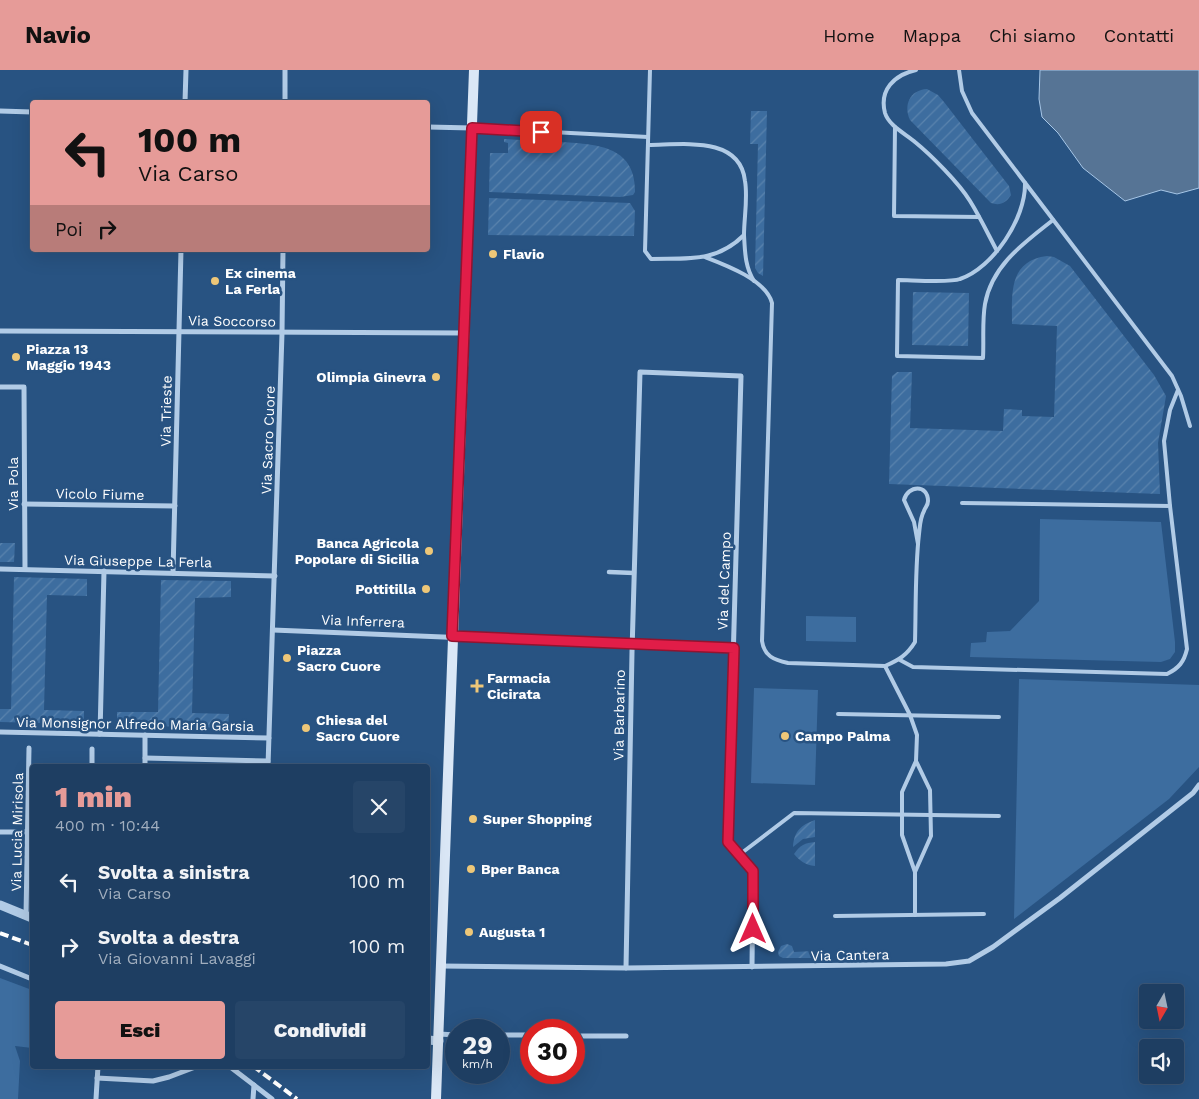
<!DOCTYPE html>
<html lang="it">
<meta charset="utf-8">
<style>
body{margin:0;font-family:"Work Sans",sans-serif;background:#264568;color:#f1f3f6;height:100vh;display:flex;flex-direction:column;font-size:19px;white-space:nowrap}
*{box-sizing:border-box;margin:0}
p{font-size:16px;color:#a1aebe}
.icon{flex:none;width:28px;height:28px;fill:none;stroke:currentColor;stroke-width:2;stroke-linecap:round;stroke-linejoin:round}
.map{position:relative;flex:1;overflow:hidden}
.side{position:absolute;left:30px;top:694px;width:400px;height:305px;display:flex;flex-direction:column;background:#1e3e62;border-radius:5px;box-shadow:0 5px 20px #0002,0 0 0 1px #3c5777}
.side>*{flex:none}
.top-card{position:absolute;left:30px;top:30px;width:400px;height:152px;border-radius:5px;box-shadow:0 5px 20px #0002,0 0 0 1px #3c5777;background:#e69b98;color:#111;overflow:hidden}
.needle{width:32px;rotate:189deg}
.buttons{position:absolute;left:1139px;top:914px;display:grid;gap:10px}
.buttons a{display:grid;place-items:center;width:45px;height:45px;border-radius:5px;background:#1e3e62;box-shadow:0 5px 20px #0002,0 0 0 1px #3c5777;font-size:25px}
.speed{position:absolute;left:445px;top:949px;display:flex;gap:10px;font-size:25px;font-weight:700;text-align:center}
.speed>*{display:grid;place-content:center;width:65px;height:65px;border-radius:50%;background:#1e3e62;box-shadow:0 5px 20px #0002,0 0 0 1px #3c5777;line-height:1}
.speed small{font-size:12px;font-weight:400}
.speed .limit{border:8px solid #d22;background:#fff;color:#111}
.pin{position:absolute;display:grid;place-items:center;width:42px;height:42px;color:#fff;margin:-21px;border-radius:10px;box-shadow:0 2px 8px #0006}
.me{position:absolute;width:55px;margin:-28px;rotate:0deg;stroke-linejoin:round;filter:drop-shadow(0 0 4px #0008)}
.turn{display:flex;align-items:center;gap:18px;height:105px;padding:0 25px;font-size:22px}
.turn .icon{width:65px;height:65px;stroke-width:2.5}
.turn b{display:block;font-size:35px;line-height:42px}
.then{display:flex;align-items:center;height:48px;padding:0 25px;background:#0003;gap:10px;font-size:19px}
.round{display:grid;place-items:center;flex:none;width:52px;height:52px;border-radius:5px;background:#264568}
.head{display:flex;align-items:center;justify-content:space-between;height:85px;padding:0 25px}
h1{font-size:30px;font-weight:800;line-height:38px;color:#e69b98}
.cta{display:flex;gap:10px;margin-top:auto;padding:10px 25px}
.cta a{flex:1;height:58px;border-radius:5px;background:#e69b98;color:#111;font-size:20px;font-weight:800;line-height:58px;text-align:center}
.cta a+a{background:#264568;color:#f1f3f6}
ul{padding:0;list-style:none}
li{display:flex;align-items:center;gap:15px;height:65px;padding:0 25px}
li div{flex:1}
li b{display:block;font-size:19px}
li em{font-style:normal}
header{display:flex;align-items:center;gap:30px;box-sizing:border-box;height:70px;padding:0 25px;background:#e69b98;color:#111}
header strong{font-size:24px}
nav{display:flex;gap:28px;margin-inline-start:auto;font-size:18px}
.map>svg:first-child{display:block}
.green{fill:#3d6d9f}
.garden{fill:url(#garden-furrows)}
.water{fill:#567495;stroke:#a6c6e7}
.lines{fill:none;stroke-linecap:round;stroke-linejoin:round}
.service{stroke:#b1cbe6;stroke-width:4}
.pedestrian{stroke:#b1cbe6;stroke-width:4.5}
.minor{stroke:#b1cbe6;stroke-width:5}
.tertiary{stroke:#b1cbe6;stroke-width:9}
.secondary{stroke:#dae7f6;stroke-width:10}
.rail{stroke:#fff;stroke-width:4;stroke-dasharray:9 4;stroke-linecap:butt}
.route-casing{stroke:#92132f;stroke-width:12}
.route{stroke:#e11d48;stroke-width:9}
.poi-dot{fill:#eec778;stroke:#285382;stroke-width:2}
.labels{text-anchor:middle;stroke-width:5;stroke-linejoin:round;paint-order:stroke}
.poi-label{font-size:14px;font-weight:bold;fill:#fff;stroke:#285382;text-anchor:start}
.street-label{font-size:14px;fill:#fff;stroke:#285382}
</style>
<header>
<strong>Navio</strong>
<nav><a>Home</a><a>Mappa</a><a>Chi siamo</a><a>Contatti</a></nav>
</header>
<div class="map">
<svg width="1199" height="1029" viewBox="0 0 1199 1029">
<defs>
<pattern id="garden-furrows" width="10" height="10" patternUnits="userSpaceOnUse" patternTransform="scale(1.25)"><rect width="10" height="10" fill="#3d6d9f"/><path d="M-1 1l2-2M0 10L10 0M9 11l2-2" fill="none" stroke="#5a83ad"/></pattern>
</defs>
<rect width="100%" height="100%" fill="#285382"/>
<g class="green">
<polygon points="1040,449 1161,452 1175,572 1175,582 1170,589 1161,592 970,587 971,573 986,572 987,562 1010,561 1039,531"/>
<polygon points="806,546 856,547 856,572 806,571"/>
<polygon points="1019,609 1199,615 1199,697 1169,729 1014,849"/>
<polygon points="754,618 818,620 815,715 751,713"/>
<polygon points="0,908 32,920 32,978 15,976 20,991 18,1029 0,1029"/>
</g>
<g class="garden">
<path d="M927 19 938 25 944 32 1009 116 1011 125C1006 133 1000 136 991 133L910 50C903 35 910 20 927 19Z"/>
<polygon points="751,41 767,41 763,206 758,203 755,198 758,74 750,74"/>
<path d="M504 69C522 70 541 71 559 72 595 74 636 75 635 122L633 125 620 127 489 122 490 83H508V73L504 72Z"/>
<polygon points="489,128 630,133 635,141 634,166 488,165"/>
<path d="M1047 186 1054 187 1070 196 1154 305 1166 326 1158 373 1160 424 889 414 892 306 897 302H912L910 358 1003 361 1004 339 1022 340V346L1054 347 1057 256 1012 254C1012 224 1008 191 1047 186Z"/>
<polygon points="913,222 969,223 968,276 912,275"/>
<polygon points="0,473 15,473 14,492 0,492"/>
<polygon points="14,507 87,509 87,526 47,525 44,640 84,641 84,654 0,652 0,639 11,639"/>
<polygon points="161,510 231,511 231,527 195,528 192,643 229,644 228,658 117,655 117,642 158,642"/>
<path d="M815 750V767L803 769 793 777C794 761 801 755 815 750Z"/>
<path d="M815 772V796C805 795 800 791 794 784 800 775 805 773 815 772Z"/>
<polygon points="787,874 792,876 794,882 813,881 813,888 783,888 779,886 778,882 781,876"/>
</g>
<polygon class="water" points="1040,0 1199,0 1199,118 1177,124 1161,120 1125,131 1083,98 1058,63 1042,47 1039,29"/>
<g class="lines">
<g class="service">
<path d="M916 0C894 5 879 20 885 43 889 56 906 64 915 72 931 85 959 113 970 131 980 147 988 164 997 181"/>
<polyline points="959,0 962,21 972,43 1172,306 1181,326 1190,356"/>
<polyline points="895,57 894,146 979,147"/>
<polyline points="473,58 648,67"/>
<path d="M648 75C681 75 740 65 745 111 748 128 744 148 744 165 716 193 687 188 651 189L645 181 650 0"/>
<path d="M1025 113C1026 148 993 198 960 209 950 213 911 210 898 210L897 286 983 288C984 271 982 251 985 234 992 195 1024 173 1053 150"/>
<path d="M744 165C745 182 745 197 754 211"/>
<path d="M705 187C726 195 766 210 772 233L762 571C764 586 774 590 788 593L885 596C899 590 907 585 915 572 916 536 915 499 919 464 920 456 920 448 924 441 925 437 928 436 928 431 928 414 908 415 904 430L914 452 918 474"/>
<polyline points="1170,436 1164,371 1170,340 1178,320"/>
<path d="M900 590 913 597 1167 604C1179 598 1184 592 1187 579L1170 436 962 433"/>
<polyline points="885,596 910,645 917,665 916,691 902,722 902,765 915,802 915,845"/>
<polyline points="838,644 999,647"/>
<polyline points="739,785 794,743 999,746"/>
<polyline points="915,802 931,766 930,720 916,691"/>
<polyline points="835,846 984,844"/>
</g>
<polyline class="pedestrian" points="609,502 634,503"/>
<g class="minor">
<polyline points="185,32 186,0"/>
<polyline points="285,32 285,0"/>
<polyline points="0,41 32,42"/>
<polyline points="428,57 472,58"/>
<polyline points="0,261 464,263"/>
<polyline points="0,317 24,317 25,499"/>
<polyline points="24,434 175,436"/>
<polyline points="0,499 275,506"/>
<polyline points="173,503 181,180"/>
<polyline points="273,560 734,579"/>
<polyline points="0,662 269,668"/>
<polyline points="100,664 104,501"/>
<polyline points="145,688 268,691"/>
<polyline points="92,696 92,679"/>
<polyline points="145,696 145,665"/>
<polyline points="268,696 282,263 283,180"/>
<polyline points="0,762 28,762"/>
<polyline points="26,846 29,678"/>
<polyline points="0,896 32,909"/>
<polyline points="441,896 626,898 946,894 969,891 993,877 1060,828 1193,723 1199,715"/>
<polyline points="626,898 632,582 640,302 741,306 728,772 753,801 752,897"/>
<polyline points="439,964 456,965"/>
<polyline points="499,965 531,965"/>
<polyline points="574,966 626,966"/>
<polyline points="229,996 272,1029"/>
<polyline points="97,1008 153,1011 169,1007 198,996"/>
<polyline points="96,1029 98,996"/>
<polyline points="253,1029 254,1015"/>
</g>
<g class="tertiary">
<polyline points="0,835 32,848"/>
<polyline points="428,970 439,971"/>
</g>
<polyline class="secondary" points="436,1029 474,0"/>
<g class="rail">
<polyline points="0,863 32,875"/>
<polyline points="253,996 297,1029"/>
</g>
</g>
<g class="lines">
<g class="route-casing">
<polyline id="route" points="541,62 472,58 452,566 734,578 728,772 753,801 753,859"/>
</g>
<use href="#route" class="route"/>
</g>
<g class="poi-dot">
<circle cx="493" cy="184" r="5"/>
<circle cx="215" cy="211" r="5"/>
<circle cx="16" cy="287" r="5"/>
<circle cx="436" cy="307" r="5"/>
<circle cx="429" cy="481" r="5"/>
<circle cx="426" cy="519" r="5"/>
<circle cx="287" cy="588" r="5"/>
<path d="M474.5 608.5h5v5h5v5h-5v5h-5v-5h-5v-5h5z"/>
<circle cx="306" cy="658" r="5"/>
<circle cx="785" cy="666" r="5"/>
<circle cx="473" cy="749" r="5"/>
<circle cx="471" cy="799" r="5"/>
<circle cx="469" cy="862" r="5"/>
</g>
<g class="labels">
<g class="poi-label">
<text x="503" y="189">Flavio</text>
<text x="225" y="208">Ex cinema<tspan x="225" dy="16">La Ferla</tspan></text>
<text x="26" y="284">Piazza 13<tspan x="26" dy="16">Maggio 1943</tspan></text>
<text x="426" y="312" text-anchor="end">Olimpia Ginevra</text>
<text x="419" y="478" text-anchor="end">Banca Agricola<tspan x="419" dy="16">Popolare di Sicilia</tspan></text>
<text x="416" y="524" text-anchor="end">Pottitilla</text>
<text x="297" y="585">Piazza<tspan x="297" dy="16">Sacro Cuore</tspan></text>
<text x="487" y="613">Farmacia<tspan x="487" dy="16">Cicirata</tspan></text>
<text x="316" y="655">Chiesa del<tspan x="316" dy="16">Sacro Cuore</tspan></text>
<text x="795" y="671">Campo Palma</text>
<text x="483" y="754">Super Shopping</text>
<text x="481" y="804">Bper Banca</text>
<text x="479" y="867">Augusta 1</text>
</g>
<g class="street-label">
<text transform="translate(232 251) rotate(1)" y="5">Via Soccorso</text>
<text transform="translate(166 341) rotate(-89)" y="5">Via Trieste</text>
<text transform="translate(268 370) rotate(-88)" y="5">Via Sacro Cuore</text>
<text transform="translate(13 414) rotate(-90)" y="5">Via Pola</text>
<text transform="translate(100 424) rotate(1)" y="5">Vicolo Fiume</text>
<text transform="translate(138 491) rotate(1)" y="5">Via Giuseppe La Ferla</text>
<text transform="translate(724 511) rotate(-88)" y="5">Via del Campo</text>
<text transform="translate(363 551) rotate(2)" y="5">Via Inferrera</text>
<text transform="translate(619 645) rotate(-89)" y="5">Via Barbarino</text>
<text transform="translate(135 654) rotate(1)" y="5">Via Monsignor Alfredo Maria Garsia</text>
<text transform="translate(17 762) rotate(-89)" y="5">Via Lucia Mirisola</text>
<text transform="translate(850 885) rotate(-1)" y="5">Via Cantera</text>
</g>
</g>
</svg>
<div class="buttons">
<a><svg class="needle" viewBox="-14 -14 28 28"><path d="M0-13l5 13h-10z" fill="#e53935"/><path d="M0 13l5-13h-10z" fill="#a1aebe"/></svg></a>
<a><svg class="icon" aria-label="sound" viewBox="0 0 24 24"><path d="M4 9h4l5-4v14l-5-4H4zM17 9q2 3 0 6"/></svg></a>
</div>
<div class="speed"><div>29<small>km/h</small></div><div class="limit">30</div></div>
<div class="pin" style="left:541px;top:62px;background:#d93025"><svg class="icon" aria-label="arrive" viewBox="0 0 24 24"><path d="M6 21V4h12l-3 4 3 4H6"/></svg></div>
<svg class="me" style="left:753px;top:859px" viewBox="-20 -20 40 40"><path d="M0-17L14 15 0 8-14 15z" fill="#e11d48" stroke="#fff" stroke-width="4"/></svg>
<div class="top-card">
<div class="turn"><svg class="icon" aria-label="left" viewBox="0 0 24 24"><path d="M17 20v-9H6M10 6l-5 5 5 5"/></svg><div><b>100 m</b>Via Carso</div></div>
<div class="then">Poi<svg class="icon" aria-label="right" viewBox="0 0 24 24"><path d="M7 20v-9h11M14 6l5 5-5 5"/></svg></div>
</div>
<section class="side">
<div class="head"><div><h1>1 min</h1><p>400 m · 10:44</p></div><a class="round"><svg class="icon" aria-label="close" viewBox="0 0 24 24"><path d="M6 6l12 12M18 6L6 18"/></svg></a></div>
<ul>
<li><svg class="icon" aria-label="left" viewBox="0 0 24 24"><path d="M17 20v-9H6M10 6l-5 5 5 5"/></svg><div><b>Svolta a sinistra</b><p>Via Carso</p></div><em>100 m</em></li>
<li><svg class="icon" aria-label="right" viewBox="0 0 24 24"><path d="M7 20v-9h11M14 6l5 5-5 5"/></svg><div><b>Svolta a destra</b><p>Via Giovanni Lavaggi</p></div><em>100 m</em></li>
</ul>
<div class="cta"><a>Esci</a><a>Condividi</a></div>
</section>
</div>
